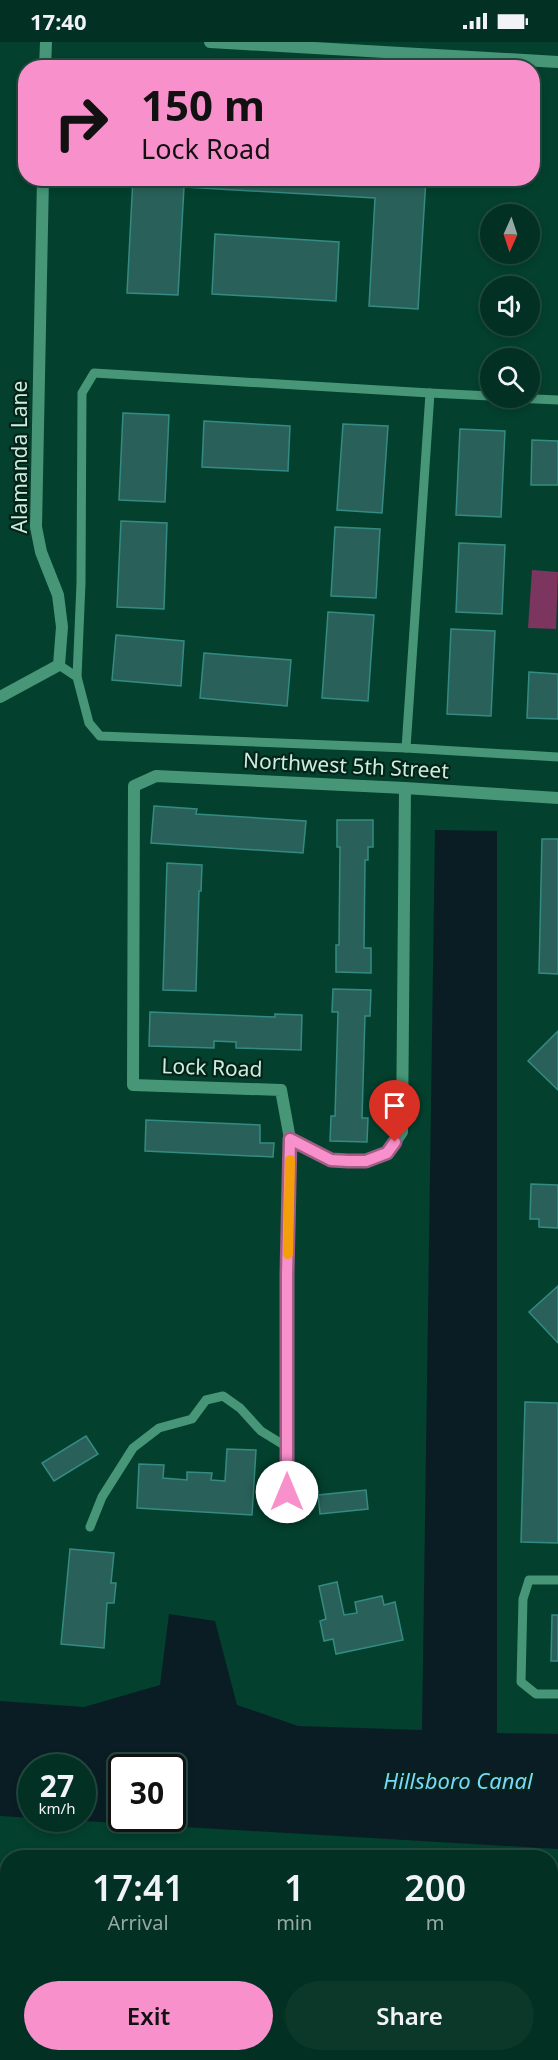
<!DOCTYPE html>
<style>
body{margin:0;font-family:"Noto Sans",sans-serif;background:#0c382a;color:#f1f3f6;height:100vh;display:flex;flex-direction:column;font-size:22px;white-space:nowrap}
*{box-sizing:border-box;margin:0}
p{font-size:20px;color:#96a9a5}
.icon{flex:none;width:33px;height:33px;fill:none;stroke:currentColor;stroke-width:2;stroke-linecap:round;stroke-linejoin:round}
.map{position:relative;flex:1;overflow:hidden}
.side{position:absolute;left:0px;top:1808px;width:558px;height:212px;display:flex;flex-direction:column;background:#023022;border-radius:24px 24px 0 0;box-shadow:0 3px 9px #0003,0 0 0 2px #234b40}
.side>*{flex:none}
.guide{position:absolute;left:18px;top:18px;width:522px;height:126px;border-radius:24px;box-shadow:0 3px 9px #0003,0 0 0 2px #234b40;background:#f890cb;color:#111;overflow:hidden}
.needle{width:39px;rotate:183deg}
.tools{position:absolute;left:480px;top:162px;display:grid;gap:12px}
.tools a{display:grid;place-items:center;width:60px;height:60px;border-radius:50%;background:#023022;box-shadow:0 3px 9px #0003,0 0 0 2px #234b40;font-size:30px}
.speed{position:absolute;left:18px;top:1712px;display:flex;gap:12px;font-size:30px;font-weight:700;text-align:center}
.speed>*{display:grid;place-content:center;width:78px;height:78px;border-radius:50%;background:#023022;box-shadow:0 3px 9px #0003,0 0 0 2px #234b40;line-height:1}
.speed small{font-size:15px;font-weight:400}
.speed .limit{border:3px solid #111;border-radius:9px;background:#fff;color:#111}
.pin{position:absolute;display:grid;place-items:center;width:51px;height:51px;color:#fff;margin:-62px -26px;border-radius:50% 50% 50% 0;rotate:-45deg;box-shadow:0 0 6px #0007}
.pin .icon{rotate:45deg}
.me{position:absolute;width:66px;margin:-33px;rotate:0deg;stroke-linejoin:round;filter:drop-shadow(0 0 4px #0008)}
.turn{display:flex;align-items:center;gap:21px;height:126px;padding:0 24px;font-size:27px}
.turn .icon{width:78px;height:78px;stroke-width:2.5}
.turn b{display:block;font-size:42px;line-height:51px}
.eta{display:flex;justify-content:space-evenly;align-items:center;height:102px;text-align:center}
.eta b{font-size:36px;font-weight:600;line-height:42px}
.action{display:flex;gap:12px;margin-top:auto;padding:12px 24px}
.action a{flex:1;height:69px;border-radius:36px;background:#f890cb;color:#111;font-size:24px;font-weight:600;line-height:69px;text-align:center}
.action a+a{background:#0c382a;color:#f1f3f6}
.status{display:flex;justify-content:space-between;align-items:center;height:42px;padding:0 30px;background:#023022;direction:ltr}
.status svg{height:16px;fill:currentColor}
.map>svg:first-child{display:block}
.green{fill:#7c355f}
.water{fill:#0a1d25;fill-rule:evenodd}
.building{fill:#2a605a;stroke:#348b82;stroke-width:1.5}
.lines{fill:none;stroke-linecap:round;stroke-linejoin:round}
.service{stroke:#469677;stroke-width:9}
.minor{stroke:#469677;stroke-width:12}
.route-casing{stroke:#a15e84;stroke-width:15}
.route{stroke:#f890cb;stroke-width:10}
.slow{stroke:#f59e0b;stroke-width:10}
.labels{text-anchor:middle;stroke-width:4.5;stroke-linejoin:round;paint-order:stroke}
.street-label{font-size:21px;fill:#cbeede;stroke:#052318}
.water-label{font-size:22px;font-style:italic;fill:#77d7fd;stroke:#052318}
</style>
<div class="status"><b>17:40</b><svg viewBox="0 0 49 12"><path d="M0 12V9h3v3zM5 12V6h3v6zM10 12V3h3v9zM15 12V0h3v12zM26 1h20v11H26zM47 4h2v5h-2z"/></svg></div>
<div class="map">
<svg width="558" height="2018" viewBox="0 0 558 2018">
<rect width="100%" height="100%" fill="#03402d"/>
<polygon class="green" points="532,528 558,530 556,587 528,586"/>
<path class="water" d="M435 788 497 789V1691L558 1692V1807L0 1774V1659L84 1665 160 1643 169 1572 215 1579 237 1663 298 1684 422 1688ZM32 1725H82V1776H32ZM122 1725H172V1776H122Z"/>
<g class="building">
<polygon points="133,136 426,136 418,267 369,264 375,156 184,145 178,253 127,251"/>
<polygon points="215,192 339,200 336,259 212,252"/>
<polygon points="123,371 169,373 165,460 119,458"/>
<polygon points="204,379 290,384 288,429 202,425"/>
<polygon points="343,382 388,384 382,471 337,468"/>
<polygon points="460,387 505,389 501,475 456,473"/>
<polygon points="532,398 558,399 558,443 531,443"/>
<polygon points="121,479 167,481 164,567 117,565"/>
<polygon points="335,485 380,487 376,556 331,554"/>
<polygon points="459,501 505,503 502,572 456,570"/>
<polygon points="328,570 374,573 368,659 322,656"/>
<polygon points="451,587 495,589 491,674 447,672"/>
<polygon points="116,593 184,599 181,644 112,638"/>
<polygon points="204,611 291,618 287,664 200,656"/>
<polygon points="529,630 558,632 558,677 527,676"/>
<polygon points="154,764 197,767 196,772 306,779 303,811 151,801"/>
<polygon points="337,778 373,778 373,805 368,805 368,818 365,818 364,906 371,906 371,931 336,930 336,903 339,903 340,805 337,805"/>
<polygon points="542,797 558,797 558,932 539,931"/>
<polygon points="167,821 202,823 201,849 199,849 196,949 163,948"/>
<polygon points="333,947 371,948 370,974 365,974 362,1076 368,1076 367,1100 330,1099 331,1074 335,1074 338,970 332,970"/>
<polygon points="150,970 275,975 275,972 302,973 301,1008 236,1006 236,1000 214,999 214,1006 149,1004"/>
<polygon points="558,989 558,1048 528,1019"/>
<polygon points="146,1078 260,1083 260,1101 274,1101 273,1115 145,1109"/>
<polygon points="531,1142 558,1143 558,1186 539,1185 539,1177 530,1177"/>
<polygon points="558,1244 558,1301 529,1270"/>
<polygon points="525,1360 558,1361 558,1501 521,1500"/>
<polygon points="86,1394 98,1412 54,1439 42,1421"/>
<polygon points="227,1407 256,1408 252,1473 137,1466 139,1422 164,1423 163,1436 187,1438 187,1430 212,1431 211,1438 225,1439"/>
<polygon points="366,1448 368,1467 320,1472 318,1453"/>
<polygon points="70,1507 114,1511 111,1541 116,1541 114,1561 107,1561 104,1606 61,1602"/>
<polygon points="337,1540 344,1573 357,1571 355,1560 382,1554 384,1563 395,1560 403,1598 336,1612 333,1597 324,1599 320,1579 326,1577 319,1544"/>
<polygon points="552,1573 558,1573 558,1619 551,1619"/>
<rect x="0" y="1901" width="8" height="78"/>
<polygon points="550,1903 558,1905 558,1934 554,1950 550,1949"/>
<polygon points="550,1978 558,1980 558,2018 511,2018 513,2012 550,2012"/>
<rect x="306" y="2012" width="64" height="6"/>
<polygon points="436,2012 473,2012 473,2017 483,2018 420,2018 420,2014 436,2015"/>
</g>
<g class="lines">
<g class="service">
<polyline points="490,354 430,351 406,706 558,715"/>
<polyline points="514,356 558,358"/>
<polyline points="59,623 77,635 89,681 100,694 406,706"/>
<polyline points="77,635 81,541 82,351 94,331 430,351"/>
<polyline points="90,1485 102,1455 133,1406 159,1386 192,1377 206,1358 223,1354 240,1366 261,1389 287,1405"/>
<polyline points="558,1538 529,1538 523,1557 521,1640 536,1652 558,1652"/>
<polyline points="557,1964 558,1965"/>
</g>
<g class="minor">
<polyline points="210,0 558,20"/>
<polyline points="45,26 46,0"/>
<polyline points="0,655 59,623 62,585 58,553 41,510 36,485 43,136"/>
<polyline points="405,746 402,1090 387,1111 366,1119 331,1118 290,1097 281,1048 133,1043 134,744 156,734 405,746 558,756"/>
<polyline points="287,1450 287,1232 290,1097"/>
<polyline points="396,2018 396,2012"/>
</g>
</g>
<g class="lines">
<g class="route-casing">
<polyline id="route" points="287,1450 287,1232 290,1097 331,1118 348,1119 366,1119 387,1111 395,1100"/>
</g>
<use href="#route" class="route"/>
<polyline class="slow" points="288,1212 290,1118"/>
</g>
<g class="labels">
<g class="street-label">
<text transform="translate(20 415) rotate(-90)" y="7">Alamanda Lane</text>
<text transform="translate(346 724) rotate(3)" y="7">Northwest 5th Street</text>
<text transform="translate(212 1026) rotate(2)" y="7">Lock Road</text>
</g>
<g class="water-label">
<text x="458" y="1747">Hillsboro Canal</text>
</g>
</g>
</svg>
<div class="tools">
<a><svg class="needle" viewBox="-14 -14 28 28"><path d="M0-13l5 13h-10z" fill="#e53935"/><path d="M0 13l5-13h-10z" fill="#96a9a5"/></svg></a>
<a><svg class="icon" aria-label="sound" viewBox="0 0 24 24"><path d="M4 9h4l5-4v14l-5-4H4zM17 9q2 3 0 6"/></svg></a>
<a><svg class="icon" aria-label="search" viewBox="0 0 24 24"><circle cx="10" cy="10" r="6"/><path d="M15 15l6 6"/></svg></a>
</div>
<div class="speed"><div>27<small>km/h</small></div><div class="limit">30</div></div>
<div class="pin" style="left:395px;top:1100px;background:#d93025"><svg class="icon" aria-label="arrive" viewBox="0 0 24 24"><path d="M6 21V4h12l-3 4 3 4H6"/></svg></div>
<svg class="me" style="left:287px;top:1450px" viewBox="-20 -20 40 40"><circle r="19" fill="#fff"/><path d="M0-13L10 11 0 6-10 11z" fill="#f890cb"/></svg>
<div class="guide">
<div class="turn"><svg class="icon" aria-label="right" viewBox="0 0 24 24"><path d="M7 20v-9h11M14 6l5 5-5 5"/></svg><div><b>150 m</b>Lock Road</div></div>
</div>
<section class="side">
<div class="eta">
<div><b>17:41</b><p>Arrival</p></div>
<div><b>1</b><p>min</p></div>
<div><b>200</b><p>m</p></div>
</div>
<div class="action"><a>Exit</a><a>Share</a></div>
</section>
</div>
